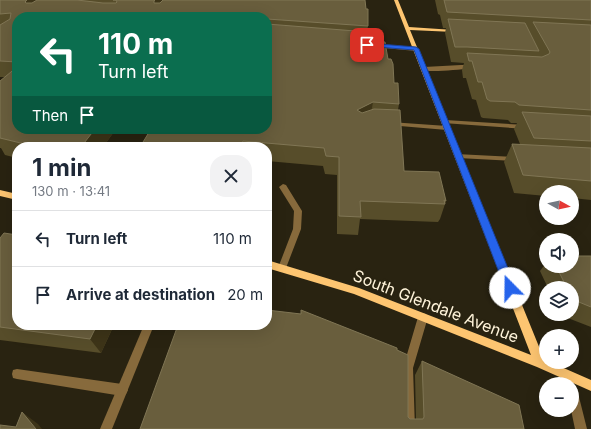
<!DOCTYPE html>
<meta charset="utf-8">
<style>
body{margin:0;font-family:Inter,sans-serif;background:#f2f2f3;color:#1f2937;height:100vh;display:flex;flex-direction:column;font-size:15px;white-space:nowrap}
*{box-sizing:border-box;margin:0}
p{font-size:13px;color:#747a83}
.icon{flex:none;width:22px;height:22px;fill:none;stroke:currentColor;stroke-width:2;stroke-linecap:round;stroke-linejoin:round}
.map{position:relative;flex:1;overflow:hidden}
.sheet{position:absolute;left:12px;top:142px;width:260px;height:188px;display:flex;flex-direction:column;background:#fff;border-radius:16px;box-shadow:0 4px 16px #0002}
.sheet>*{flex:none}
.hud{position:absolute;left:12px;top:12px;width:260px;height:122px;border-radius:16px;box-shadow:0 4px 16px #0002;background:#0b6e4f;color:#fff;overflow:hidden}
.needle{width:26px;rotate:98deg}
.controls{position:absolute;left:539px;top:185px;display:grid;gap:8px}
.controls a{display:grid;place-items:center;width:40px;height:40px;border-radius:50%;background:#fff;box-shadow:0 4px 16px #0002;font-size:20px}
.pin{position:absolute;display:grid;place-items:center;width:34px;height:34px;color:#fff;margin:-17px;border-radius:8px;box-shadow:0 2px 6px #0006}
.me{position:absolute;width:44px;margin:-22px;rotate:338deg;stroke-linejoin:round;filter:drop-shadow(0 0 3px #0008)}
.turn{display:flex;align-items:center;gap:14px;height:84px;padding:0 20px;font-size:18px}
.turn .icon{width:52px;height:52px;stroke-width:2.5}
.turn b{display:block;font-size:28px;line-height:34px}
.then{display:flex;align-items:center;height:38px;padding:0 20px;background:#0003;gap:8px;font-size:15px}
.round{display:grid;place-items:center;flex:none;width:42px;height:42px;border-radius:16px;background:#f2f2f3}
.overview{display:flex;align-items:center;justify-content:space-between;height:68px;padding:0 20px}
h1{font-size:24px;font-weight:700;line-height:30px}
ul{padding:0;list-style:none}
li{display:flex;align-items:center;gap:12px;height:56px;padding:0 20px;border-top:1px solid #e0e1e3}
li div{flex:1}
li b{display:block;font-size:15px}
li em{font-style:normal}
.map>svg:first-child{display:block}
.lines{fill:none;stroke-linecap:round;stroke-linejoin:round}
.lane{fill:#876a3c;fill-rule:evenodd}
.street{fill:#876a3c;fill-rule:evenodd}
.secondary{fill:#fdc571;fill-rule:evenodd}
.wall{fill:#574d2a}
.shaded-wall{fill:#3d3418}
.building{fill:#695e3d;stroke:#807655}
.route{fill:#2563eb;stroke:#184099}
.labels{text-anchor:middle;stroke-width:4;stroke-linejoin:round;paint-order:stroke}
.near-street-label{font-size:16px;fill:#fef3d9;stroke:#292311}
</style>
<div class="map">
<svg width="591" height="429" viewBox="0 0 591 429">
<rect width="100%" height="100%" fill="#292311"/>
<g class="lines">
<g class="lane">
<path d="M461 65H473L476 67 473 69C462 68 429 74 421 69L424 67Z"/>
<polygon points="445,120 526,125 529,127 526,129 443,123 443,121"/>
<polygon points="390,122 447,126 450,128 447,130 388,125 388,123"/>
<polygon points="456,154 515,157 519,159 515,161 458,158 455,156"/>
<polygon points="283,184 286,185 302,211 301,229 286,268 285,271 282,272 279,271 278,268 293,229 294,211 279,187"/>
<polygon points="423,313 426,314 428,317 413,368 415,429 403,429 403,368 418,317 420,314"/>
<polygon points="17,369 122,384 126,386 128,390 126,394 122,396 17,379 13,378 12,374 13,370"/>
<polygon points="572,387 576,389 578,393 587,429 575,429 571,410 572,410"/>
</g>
<g class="street">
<polygon points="375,44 416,47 419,49 416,51 373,47 373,45"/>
<polygon points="144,325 154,325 112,429 100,429"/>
</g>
<g class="secondary">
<polygon points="394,0 398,0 409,27 454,30 456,31 454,32 410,30 544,359 546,360 546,362 550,362 591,380 591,391 537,367 354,294 267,268 267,260 359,288 531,355"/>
<polygon points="0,190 17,194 17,200 0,196"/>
</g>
</g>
<g class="wall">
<polygon points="0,0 365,0 366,9 368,26 367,32 368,40 388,59 399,104 398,110 404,171 446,201 440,219 438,222 360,219 358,235 337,234 337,175 325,174 323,166 267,161 267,147 140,147 267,129 267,17 17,17 17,129 116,129 103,147 17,147 17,158 5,155 1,148 0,148 0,81 5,77 0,77"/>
<polygon points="435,0 591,0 591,200 572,198 572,192 546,192 546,196 514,193 504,162 512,144 520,144 514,129 517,123 511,123 508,120 483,118 481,117 476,100 472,99 466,78 463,78 462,70 464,63 451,62 445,33 446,28 443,28 440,15 438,14"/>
<polygon points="0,238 114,325 101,353 0,340"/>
<polygon points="591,256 591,327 560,315 560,314 572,314 572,288 548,288 540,271 546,263 546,266 572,266"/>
<polygon points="422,361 524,429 140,429 408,417 410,419 416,419 415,375"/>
</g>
<g class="shaded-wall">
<polygon points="27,0 53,0 32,17 25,2"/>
<polygon points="155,0 172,0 158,16 154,3 154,1"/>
<polygon points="373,102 370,120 357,110"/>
<polygon points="95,129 116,129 103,147 81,147"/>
<polygon points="243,141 243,147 240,147"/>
<polygon points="97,325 114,325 101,353 90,339"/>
<polygon points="22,412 38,424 42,429 36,429"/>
</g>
<g class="building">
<polygon points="0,0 27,0 25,2 26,3 32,3 37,0 77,0 103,3 116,3 117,2 116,0 113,0 155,0 154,1 154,3 160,3 163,0 365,0 366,9 368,9 368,26 267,19 267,17 17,17 17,62 0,61 0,25 10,19 11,13 0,14"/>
<polygon points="444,0 591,0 591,20 447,12"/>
<polygon points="448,19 525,23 539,51 467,47 455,47"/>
<polygon points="533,22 591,25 591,110 519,105 515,102 490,101 487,99 482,82 478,82 472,61 469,61 467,53 542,57 549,54 550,52"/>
<polygon points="267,24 368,32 368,40 385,42 388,59 391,59 393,64 394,83 398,83 399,104 373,102 357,110 362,113 374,109 400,110 404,171 439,172 446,201 444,200 445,204 360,201 361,217 339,216 339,157 326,156 324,148 243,141 240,147 140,147 151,129 267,129"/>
<polygon points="17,67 17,129 95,129 81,147 37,147 0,138 0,81"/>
<polygon points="522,112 591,116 591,141 534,138"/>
<polygon points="512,144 591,148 591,181 523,175"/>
<polygon points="4,233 17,235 17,325 97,325 90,339 0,327 0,238"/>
<polygon points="572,256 591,256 591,307 574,300 572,297 572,288 567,288 556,266 572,266"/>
<polygon points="267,310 301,314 301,310 397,348 397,350 408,355 408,417 410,419 423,419 424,417 422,361 519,405 524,429 140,429 178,325 267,325"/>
<polygon points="22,412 36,429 0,429 0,425 16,427"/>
</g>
<polygon class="route" points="367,43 416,47 419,49 516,288 514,291 510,292 507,291 505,288 414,50 365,46 364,45"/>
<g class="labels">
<g class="near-street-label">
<text transform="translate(436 306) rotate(21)" y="6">South Glendale Avenue</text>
</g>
</g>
</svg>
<div class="controls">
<a><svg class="needle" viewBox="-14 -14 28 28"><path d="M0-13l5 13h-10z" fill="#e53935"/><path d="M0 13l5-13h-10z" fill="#747a83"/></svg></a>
<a><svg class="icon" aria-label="sound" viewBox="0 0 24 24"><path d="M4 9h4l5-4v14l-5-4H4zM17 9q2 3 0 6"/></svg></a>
<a><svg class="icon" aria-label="layers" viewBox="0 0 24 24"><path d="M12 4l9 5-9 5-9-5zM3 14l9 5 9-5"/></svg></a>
<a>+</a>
<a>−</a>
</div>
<div class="pin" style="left:367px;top:45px;background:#d93025"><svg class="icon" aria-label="arrive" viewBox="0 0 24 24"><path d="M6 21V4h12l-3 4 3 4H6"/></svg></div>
<svg class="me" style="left:510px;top:288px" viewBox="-20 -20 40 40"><circle r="19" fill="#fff"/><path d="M0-13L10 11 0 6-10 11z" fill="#2563eb"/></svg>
<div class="hud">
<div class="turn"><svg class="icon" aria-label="left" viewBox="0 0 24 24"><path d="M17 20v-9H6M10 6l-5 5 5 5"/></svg><div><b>110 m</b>Turn left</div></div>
<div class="then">Then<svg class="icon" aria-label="arrive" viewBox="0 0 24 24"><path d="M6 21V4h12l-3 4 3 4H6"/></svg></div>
</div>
<section class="sheet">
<div class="overview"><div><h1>1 min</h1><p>130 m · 13:41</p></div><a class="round"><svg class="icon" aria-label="close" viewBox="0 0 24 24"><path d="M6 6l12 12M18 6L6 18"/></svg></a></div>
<ul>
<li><svg class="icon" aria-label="left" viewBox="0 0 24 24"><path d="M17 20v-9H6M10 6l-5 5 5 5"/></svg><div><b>Turn left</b></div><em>110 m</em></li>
<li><svg class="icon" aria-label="arrive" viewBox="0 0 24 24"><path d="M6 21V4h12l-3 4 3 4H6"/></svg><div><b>Arrive at destination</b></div><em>20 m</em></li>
</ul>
</section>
</div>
